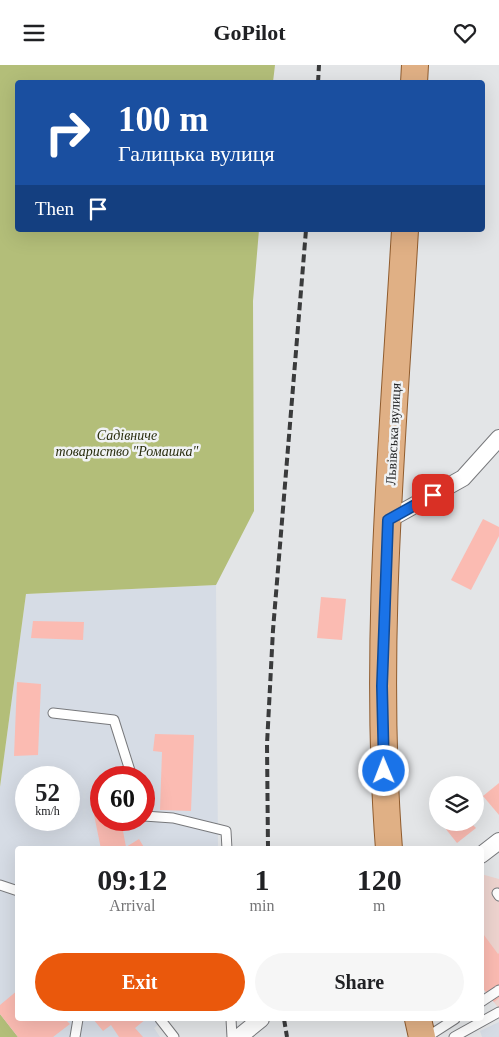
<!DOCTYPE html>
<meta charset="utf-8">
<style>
body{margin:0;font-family:Georgia,serif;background:#f6f6f6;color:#202124;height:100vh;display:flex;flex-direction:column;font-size:19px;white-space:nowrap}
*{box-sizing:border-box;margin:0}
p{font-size:16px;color:#757577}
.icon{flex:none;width:28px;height:28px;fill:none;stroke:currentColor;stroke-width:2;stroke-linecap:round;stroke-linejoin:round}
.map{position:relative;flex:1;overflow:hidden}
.panel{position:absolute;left:15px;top:781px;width:469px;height:175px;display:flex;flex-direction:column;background:#fff;border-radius:5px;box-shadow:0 5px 20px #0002}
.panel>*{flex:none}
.guide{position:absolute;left:15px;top:15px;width:470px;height:152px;border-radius:5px;box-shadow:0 5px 20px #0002;background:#1a4fa0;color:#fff;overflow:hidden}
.buttons{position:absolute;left:429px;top:711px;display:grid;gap:10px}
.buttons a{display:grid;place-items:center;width:55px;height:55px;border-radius:50%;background:#fff;box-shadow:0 5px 20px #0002;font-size:25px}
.speed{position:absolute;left:15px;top:701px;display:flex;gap:10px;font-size:25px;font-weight:700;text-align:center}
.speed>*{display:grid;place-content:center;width:65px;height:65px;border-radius:50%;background:#fff;box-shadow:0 5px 20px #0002;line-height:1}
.speed small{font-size:12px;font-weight:400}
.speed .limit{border:8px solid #d22;background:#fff;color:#111}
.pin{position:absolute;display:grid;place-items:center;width:42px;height:42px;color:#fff;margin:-21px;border-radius:10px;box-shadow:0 2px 8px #0006}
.me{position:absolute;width:55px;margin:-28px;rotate:359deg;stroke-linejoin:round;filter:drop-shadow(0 0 4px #0008)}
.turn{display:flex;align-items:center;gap:18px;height:105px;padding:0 20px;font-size:22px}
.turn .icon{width:65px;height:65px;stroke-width:2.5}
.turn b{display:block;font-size:35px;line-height:42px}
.then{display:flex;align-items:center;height:48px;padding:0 20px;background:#0003;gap:10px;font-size:19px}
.eta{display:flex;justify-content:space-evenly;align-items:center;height:85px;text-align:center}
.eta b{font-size:30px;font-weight:700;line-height:35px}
.primary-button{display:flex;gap:10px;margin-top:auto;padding:10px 20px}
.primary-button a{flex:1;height:58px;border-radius:30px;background:#ea580c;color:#fff;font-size:20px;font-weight:700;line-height:58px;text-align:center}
.primary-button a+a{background:#f6f6f6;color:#202124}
header{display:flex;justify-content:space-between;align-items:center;height:65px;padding:0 20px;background:#fff;font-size:22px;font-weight:700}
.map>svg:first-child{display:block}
.commercial{fill:#eed4cf}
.built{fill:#d6dce5;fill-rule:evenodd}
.green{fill:#b3be79}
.building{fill:#fbbbb2}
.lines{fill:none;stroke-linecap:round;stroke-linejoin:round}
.service-casing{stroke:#78797c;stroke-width:11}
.minor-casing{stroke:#78797c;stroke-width:18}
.primary-casing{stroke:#905c2e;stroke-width:28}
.service{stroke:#fff;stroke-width:9}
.minor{stroke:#fff;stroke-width:16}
.primary{stroke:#e0b085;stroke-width:26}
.rail{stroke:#3a3b3c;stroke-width:4;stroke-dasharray:8 4;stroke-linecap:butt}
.route-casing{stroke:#114b97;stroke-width:12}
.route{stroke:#1a73e8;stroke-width:9}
.labels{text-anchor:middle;stroke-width:5;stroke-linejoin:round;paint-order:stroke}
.street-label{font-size:14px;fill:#222324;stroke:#f0f2f4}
.park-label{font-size:14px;font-style:italic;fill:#2a2e0f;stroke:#f0f2f4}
</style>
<header><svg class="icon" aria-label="menu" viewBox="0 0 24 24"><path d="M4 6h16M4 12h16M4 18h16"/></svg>GoPilot<svg class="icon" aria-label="heart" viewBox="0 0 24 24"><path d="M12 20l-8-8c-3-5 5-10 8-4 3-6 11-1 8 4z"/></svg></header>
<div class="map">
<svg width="499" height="972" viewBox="0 0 499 972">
<rect width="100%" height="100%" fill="#e3e5e7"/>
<polygon class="commercial" points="481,809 499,814 499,952 497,941 481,921"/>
<g class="built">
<path d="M216 520 218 784H18V954H165L154 963 160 972H18L0 949V722L26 529ZM26 712H69V755H26ZM101 712H144V755H101Z"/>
<polygon points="499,957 499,972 482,972 480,966"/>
</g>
<g class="green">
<polygon points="0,0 275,0 273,17 18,18 18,165 259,165 253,236 254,446 216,520 26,529 0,722"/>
<polygon points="0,949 18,972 0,972"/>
</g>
<g class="building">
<polygon points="483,454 499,462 499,471 471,525 451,515"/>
<polygon points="321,532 346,534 342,575 317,573"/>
<polygon points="33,556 84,557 83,575 31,573"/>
<polygon points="17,617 41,619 38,690 14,691"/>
<polygon points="155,669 194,670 191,746 160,745 162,687 153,686"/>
<polygon points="499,718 499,750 483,731"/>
<polygon points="101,728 101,755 121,755 126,782 139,774 145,784 101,784 90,730"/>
<polygon points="441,758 471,758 476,763 457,778"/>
<polygon points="481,866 498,889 499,888 499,933 494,937 481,921"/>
<polygon points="18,925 18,954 65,954 70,959 53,972 18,972 0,949 0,940"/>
<polygon points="93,954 146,954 135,963 143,972 119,972 111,960 103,966"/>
</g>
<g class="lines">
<g class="service-casing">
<g id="service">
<polyline points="53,648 114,655 132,712"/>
<polyline points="144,751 173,753 226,766 227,784"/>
<polyline points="0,820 18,826"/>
<polyline points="497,828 499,831"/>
<polyline points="481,937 499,925"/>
<polyline points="160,954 174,972"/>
<polyline points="231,954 232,972"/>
<polyline points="75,972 78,954"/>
<polyline points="427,972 455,954"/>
<polyline points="454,972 499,947"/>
</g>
</g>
<g class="minor-casing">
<g id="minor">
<polyline points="388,455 463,413 499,373"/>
<polyline points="481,790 499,776"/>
<polyline points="239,972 261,954"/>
</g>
</g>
<g class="primary-casing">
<g id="primary">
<polyline points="414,18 415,0"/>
<path d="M389 784C373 578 393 371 405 165"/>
<polyline points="418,954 422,972"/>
</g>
</g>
<use href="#service" class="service"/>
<use href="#minor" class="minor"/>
<use href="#primary" class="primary"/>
<g class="rail">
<polyline points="318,18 319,0"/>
<polyline points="268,784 267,679 273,565 306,165"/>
<polyline points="284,954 287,972"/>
</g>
</g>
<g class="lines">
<g class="route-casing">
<polyline id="route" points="384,706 382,621 388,455 433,430"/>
</g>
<use href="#route" class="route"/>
</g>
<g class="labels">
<g class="street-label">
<text transform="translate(393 369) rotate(-87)" y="5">Львівська вулиця</text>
</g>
<g class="park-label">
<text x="127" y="375">Садівниче<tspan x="127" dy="16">товариство "Ромашка"</tspan></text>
</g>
</g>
</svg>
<div class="buttons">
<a><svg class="icon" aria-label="layers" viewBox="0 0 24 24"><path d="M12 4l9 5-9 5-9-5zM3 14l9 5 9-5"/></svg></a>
</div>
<div class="speed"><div>52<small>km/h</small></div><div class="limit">60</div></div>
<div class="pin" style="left:433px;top:430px;background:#d93025"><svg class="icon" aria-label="arrive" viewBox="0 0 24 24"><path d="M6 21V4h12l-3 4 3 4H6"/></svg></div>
<svg class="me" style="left:384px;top:706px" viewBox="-20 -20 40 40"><circle r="17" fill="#1a73e8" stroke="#fff" stroke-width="3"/><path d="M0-11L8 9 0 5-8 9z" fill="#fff"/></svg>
<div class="guide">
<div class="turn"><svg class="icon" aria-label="right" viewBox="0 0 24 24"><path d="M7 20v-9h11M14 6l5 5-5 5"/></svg><div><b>100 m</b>Галицька вулиця</div></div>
<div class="then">Then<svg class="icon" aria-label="arrive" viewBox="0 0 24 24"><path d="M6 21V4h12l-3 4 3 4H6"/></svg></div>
</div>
<section class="panel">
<div class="eta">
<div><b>09:12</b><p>Arrival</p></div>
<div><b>1</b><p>min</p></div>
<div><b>120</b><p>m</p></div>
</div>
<div class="primary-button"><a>Exit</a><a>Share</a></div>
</section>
</div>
